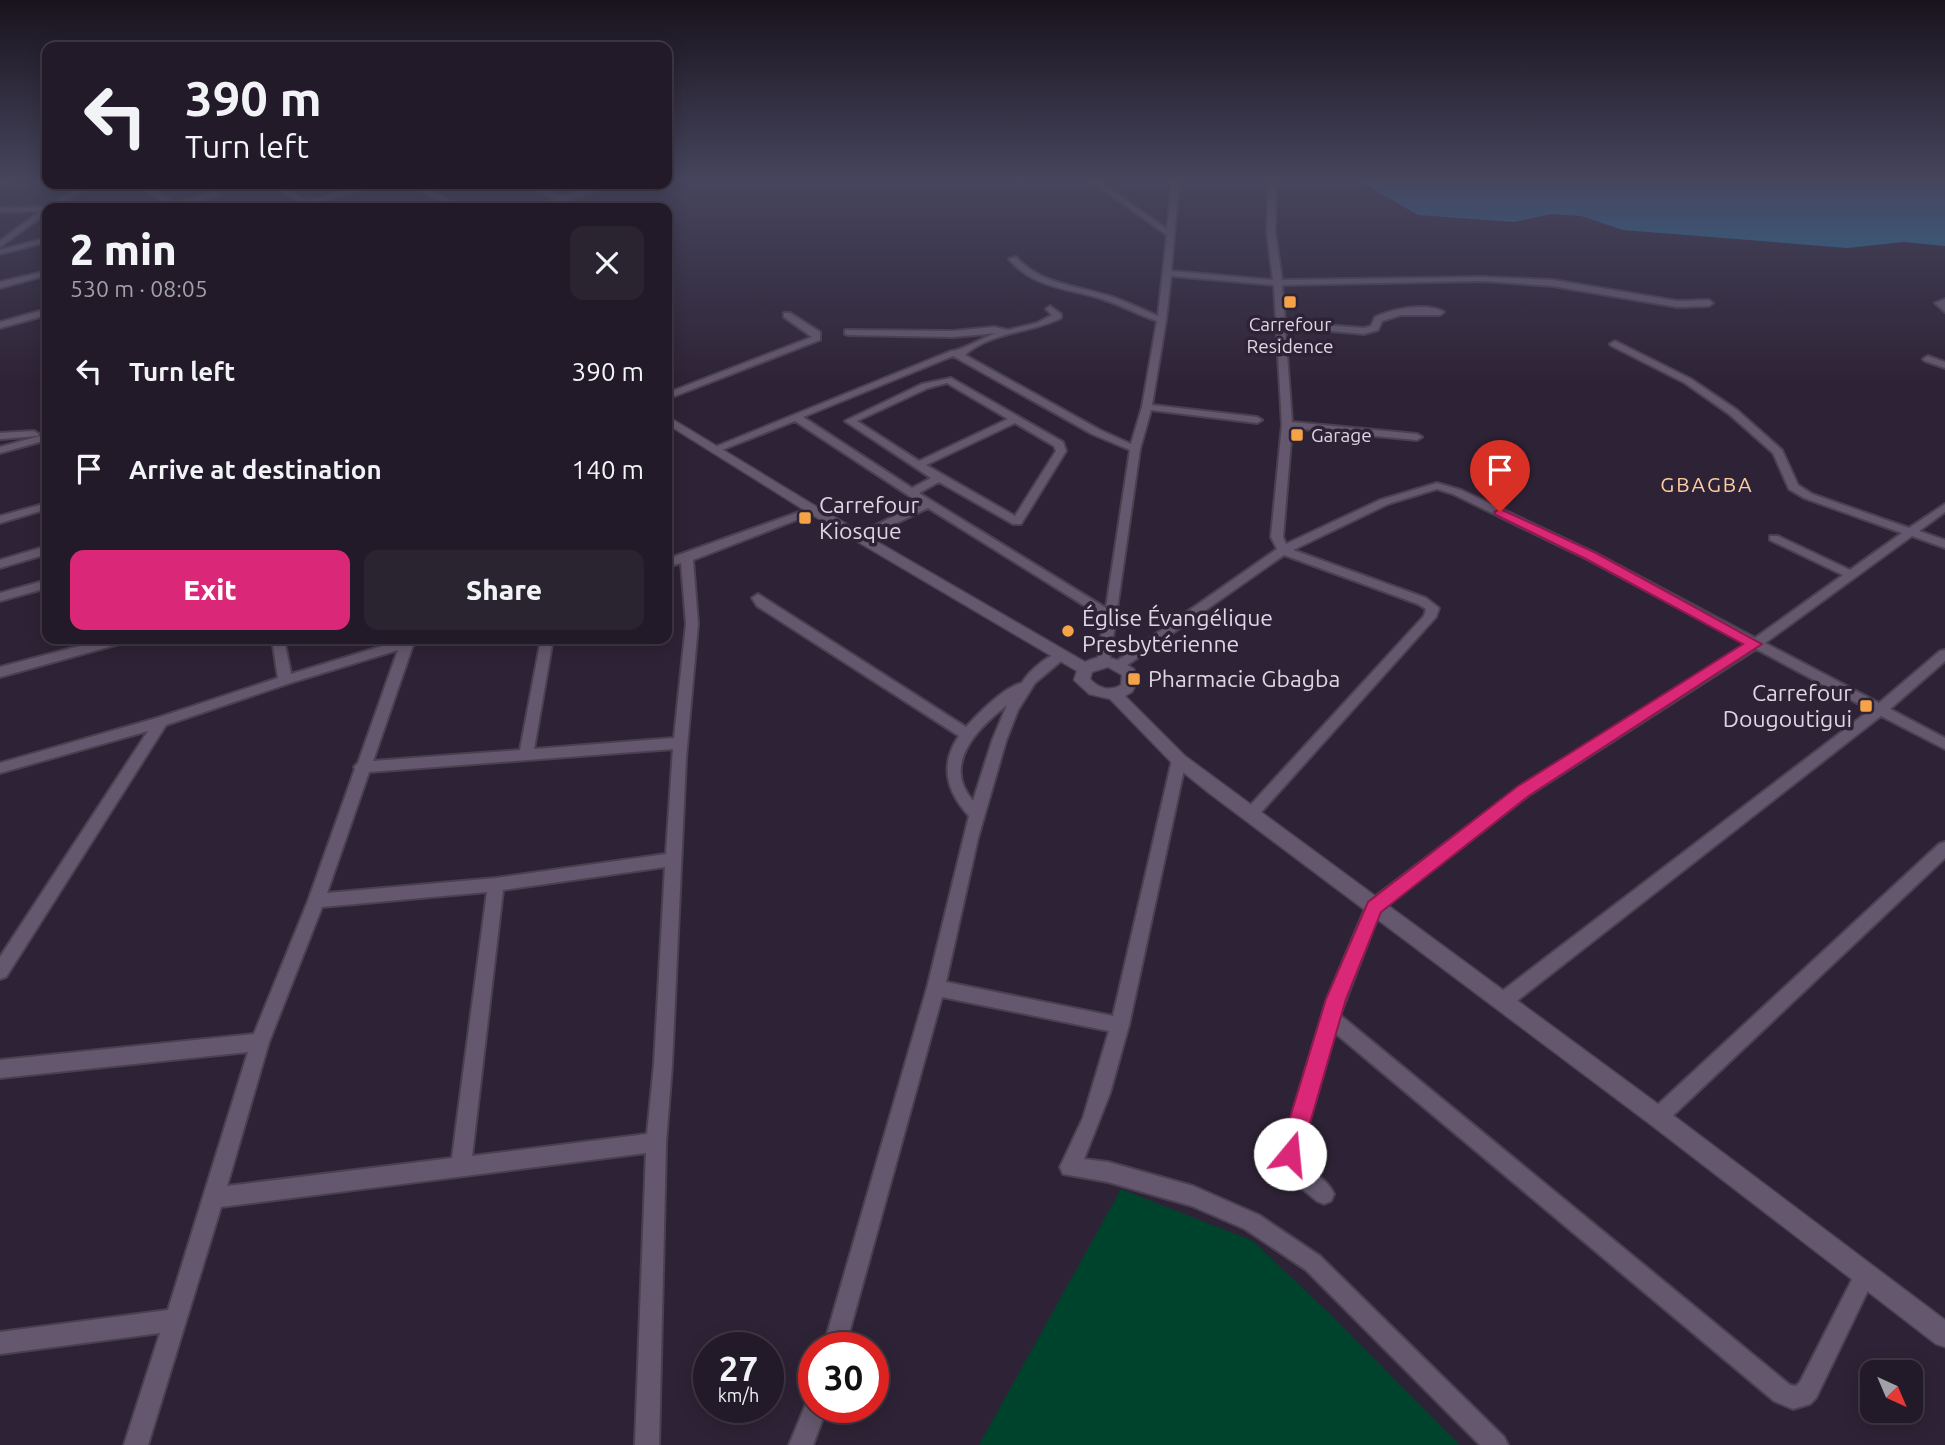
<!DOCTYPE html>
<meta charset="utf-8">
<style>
body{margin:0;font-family:Ubuntu,sans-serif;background:#2a2330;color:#f1f3f6;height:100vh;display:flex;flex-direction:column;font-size:26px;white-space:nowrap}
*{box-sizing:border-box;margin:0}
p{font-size:23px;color:#a2a1a8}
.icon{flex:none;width:38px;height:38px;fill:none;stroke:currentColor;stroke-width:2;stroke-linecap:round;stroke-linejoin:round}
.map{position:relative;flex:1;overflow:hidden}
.side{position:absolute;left:42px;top:203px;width:630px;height:441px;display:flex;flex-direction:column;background:#221a28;border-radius:14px;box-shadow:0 4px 18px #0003,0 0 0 2px #3f3845}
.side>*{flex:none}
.guide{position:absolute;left:42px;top:42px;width:630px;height:147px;border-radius:14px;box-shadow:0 4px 18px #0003,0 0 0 2px #3f3845;background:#221a28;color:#f1f3f6;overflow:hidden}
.needle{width:46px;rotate:136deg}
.controls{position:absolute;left:1860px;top:1360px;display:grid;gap:14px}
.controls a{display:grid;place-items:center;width:63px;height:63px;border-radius:14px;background:#221a28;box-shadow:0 4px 18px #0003,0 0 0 2px #3f3845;font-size:35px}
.speed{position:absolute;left:693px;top:1332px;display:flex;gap:14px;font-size:35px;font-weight:700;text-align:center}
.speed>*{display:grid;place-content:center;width:91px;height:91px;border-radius:50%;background:#221a28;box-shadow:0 4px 18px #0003,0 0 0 2px #3f3845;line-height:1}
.speed small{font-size:18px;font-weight:400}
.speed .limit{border:10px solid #d22;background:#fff;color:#111}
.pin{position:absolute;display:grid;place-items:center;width:60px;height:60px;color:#fff;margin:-72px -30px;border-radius:50% 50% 50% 0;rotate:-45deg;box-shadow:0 0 7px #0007}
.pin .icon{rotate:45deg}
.me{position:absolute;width:77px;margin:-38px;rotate:17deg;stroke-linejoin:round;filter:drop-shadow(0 0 5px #0008)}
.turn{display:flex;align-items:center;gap:24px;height:147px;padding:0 28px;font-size:32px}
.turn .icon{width:91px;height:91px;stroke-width:2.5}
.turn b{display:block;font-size:49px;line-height:60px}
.round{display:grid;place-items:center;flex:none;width:74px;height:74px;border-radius:14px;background:#2a2330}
.headline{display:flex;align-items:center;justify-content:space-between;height:119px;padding:0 28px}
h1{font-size:42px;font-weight:800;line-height:52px}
.action{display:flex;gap:14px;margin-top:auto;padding:14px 28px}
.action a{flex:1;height:80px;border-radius:14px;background:#db2777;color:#fff;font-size:28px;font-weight:800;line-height:80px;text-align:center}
.action a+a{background:#2a2330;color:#f1f3f6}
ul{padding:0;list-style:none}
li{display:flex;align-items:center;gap:21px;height:98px;padding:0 28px}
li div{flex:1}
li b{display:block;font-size:26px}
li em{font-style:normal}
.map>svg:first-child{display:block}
.green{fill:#00432d}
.water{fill:#2779ab}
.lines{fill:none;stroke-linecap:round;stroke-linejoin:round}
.minor-casing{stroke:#4a4150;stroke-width:4}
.tertiary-casing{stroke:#4a4150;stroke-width:3}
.minor{fill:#65586e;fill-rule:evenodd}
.tertiary{fill:#65586e;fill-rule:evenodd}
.route{fill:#db2777;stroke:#8e194d;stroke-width:2}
.poi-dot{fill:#f6a247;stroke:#2e2336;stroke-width:2.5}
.labels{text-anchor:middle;stroke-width:7;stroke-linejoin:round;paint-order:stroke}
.far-poi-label{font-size:19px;fill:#ded6e3;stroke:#2e2336}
.far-neighbourhood-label{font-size:21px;letter-spacing:2px;fill:#fecea1;stroke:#2e2336}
.poi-label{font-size:23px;fill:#ded6e3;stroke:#2e2336;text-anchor:start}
</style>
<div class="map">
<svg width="1945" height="1445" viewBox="0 0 1945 1445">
<rect width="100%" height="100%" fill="#2e2336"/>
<polygon class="green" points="1121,1189 1253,1241 1329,1313 1460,1445 979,1445"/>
<polygon class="water" points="1359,181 1945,181 1945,246 1904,242 1847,248 1623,230 1581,216 1551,214 1514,222 1418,215"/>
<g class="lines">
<g class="minor-casing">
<g id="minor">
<polygon points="0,181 8,181 0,185"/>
<path d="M1091 181H1098L1167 229 1172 181H1179L1171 271 1273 280 1267 232 1268 186 1272 184 1276 186 1275 232 1282 280 1482 277 1553 280 1677 301 1709 300 1713 303 1709 306 1677 307 1553 286 1482 281 1282 285 1285 322 1364 328 1371 326 1375 317C1393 309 1426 302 1444 312L1440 315H1401L1382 321 1378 330 1364 334 1285 327 1292 422 1417 434 1422 437 1417 440 1292 428 1283 537 1286 544 1380 500 1437 483 1461 490 1595 553 1755 638 1843 575 1770 540V536H1778L1850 570 1902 533 1804 498 1789 489 1773 453 1729 414 1685 383 1612 346 1610 344 1615 341 1691 379 1737 410 1782 450 1798 485 1812 494 1909 528 1945 504V512L1919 531 1945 540V548L1912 536 1765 643 1879 703 1940 651 1945 650V661L1890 709 1945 738V749L1881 716 1509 1007 1503 1009 1497 1007 1494 1001 1497 995 1870 710 1756 649 1529 795 1380 911 1340 1015 1790 1385 1796 1386 1800 1382 1858 1268 1865 1264 1872 1268 1876 1275 1872 1282 1816 1398 1810 1404 1793 1409 1774 1401 1335 1033 1300 1154C1306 1172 1327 1177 1334 1194L1331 1201 1324 1204 1317 1201 1288 1177 1280 1154 1327 999 1368 902 1519 787 1746 644 1587 559 1453 494 1437 489 1388 504 1293 550 1426 598 1439 608 1436 617 1255 819H1245L1242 815 1245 811 1424 616 1426 609 1418 604 1284 555 1123 668 1118 669 1111 665 1277 549 1271 537 1282 425 1274 285 1171 276 1166 320 1152 405 1257 417 1262 420 1257 423 1151 410 1140 449 1109 665 1104 666 1097 662 1104 618 928 508 864 539H856V535L920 503 795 421 719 451 715 452 710 449 951 351C961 351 983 337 997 333L953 337 848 335 845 334V330L953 331 994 327 1008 330 1037 323 1052 315 1046 309 1050 306 1061 314V318C1031 333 990 332 965 355L1100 430 1131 444 1142 407 1157 321C1139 315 1121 305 1102 299 1068 288 1033 288 1009 259L1016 257C1041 284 1073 285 1106 295 1124 300 1141 309 1158 316L1167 235ZM953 356 1092 434 1130 450 1106 608 919 493 939 482 1013 524H1021L1066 451 1063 442 951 378 922 384 845 421 931 478 912 488 803 417ZM947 383 1008 419 919 461 857 421 928 388ZM1015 423 1054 446 1056 451 1015 516 926 465Z"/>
<polygon points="84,184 93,184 55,208 47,208 47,213 0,247 0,241 40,211 0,212 0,208 47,207"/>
<polygon points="137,184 144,184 175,203 215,193 219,195 174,208 162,208 168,205"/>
<polygon points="371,184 382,184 295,208 283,208"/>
<polygon points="408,184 417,184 465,208 456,208"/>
<polygon points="525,184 533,184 562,197 605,184 616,184 568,200 583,208 574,208 561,202 542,208 531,208 555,199"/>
<polygon points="47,238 47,242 0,254 0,250"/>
<polygon points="47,271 47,275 0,288 0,282"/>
<polygon points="1945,299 1945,312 1935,303"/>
<polygon points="47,309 47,315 0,328 0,322"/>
<polygon points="784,313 790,313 820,332 820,340 667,399 667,393 812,337 784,317"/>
<polygon points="1928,356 1945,362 1945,368 1925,361 1923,359"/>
<polygon points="34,431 39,434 38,436 0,439 0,433"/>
<polygon points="47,434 47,440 0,453 0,447"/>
<polygon points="47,503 47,509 0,523 0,516"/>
<path d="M813 507 819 510 817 512 693 560 698 624 686 758 672 1065 666 1142 659 1445H635L646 1153 221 1207 148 1445H124L160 1333 0 1354V1332L168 1310 248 1052 0 1078V1060L254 1034 308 901 355 769 354 767 358 763 398 650 290 683 166 725 6 977 0 979V957L148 731 0 773V763L157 718 278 678 272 639H284L291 674 405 639H425L424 642 413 645 373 761 520 750 541 639H553L534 749 674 738 686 624 681 563 667 567V559ZM673 749 666 854 496 878 327 893 369 772ZM665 867 654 1065 647 1134 472 1156 503 890ZM487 892 452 1158 227 1186 269 1042 322 907Z"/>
<polygon points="47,546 47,554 0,568 0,560"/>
<polygon points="47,580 47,588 0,601 0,593"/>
<path d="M758 594 966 727C979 713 1004 687 1022 683 1029 671 1051 651 1065 653L1067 656 1035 683 1018 710 1006 741 978 838 946 982 1113 1016 1172 760 1174 756H1184L1186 760 1129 1025 1110 1093 1084 1159 1108 1162 1193 1186 1259 1215 1320 1256 1504 1437 1508 1445H1480L1306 1270 1245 1229 1192 1206 1108 1182 1063 1174 1060 1167 1083 1118 1109 1031 942 997 845 1348H823L927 988 969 816C947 792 939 765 959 736L757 606 752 598ZM1007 705 992 741 973 801C941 764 978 728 1007 705Z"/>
<polygon points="106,639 127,639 126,642 0,677 0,667"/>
<polygon points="1945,842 1945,858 1665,1123 1658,1126 1651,1123 1648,1117 1651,1111 1939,844"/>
<polygon points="814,1397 814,1407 827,1407 813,1445 789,1445 808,1399"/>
</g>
</g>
<g class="tertiary-casing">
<g id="tertiary">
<polygon points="269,184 278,184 319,208 309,208"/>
<path d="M667 416 817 507 1085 662C1104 652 1118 659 1134 669L1137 682 1132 692 1125 696 1185 756 1666 1110 1945 1320V1347L1936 1344 1650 1124 1209 793 1173 764 1110 699 1089 694 1074 680 1077 671 809 513 667 424ZM1108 667 1122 675 1121 685C1110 692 1098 688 1090 679L1092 672Z"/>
</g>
</g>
<use href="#minor" class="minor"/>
<use href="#tertiary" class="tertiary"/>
</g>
<linearGradient id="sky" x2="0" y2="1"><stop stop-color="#19131e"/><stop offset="0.47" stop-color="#46455d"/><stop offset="1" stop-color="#46455d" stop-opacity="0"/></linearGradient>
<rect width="1945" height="383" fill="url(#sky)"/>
<polygon class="route" points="1500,509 1596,553 1762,644 1530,795 1381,912 1346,999 1301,1154 1298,1161 1290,1165 1282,1161 1279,1154 1326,999 1368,902 1518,786 1743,644 1586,559 1496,515 1494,512"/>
<g class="poi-dot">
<rect x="1283" y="295" width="14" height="14" rx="3.5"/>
<rect x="1290" y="428" width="14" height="14" rx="3.5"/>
<rect x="798" y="511" width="14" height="14" rx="3.5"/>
<circle cx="1068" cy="631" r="7"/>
<rect x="1127" y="672" width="14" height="14" rx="3.5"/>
<rect x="1859" y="699" width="14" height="14" rx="3.5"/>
</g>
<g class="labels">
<g class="far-poi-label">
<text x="1290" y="331">Carrefour<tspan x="1290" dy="22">Residence</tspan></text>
<text x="1311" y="442" text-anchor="start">Garage</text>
</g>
<g class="far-neighbourhood-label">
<text x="1707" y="492">GBAGBA</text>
</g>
<g class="poi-label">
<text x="819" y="513">Carrefour<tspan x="819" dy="26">Kiosque</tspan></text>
<text x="1082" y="626">Église Évangélique<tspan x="1082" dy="26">Presbytérienne</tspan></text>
<text x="1148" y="687">Pharmacie Gbagba</text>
<text x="1852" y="701" text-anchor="end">Carrefour<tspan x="1852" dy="26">Dougoutigui</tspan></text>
</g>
</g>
</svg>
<div class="controls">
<a><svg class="needle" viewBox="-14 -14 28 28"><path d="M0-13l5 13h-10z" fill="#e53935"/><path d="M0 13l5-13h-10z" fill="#a2a1a8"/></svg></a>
</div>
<div class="speed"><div>27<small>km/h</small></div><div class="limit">30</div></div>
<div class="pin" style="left:1500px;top:512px;background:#d93025"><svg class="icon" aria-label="arrive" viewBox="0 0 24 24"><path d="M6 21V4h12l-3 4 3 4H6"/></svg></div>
<svg class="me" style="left:1290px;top:1154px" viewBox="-20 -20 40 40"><circle r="19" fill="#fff"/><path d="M0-13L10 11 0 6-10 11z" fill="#db2777"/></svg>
<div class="guide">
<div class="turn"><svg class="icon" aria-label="left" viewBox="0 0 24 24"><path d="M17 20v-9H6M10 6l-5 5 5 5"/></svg><div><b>390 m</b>Turn left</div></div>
</div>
<section class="side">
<div class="headline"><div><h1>2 min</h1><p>530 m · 08:05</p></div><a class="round"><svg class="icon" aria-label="close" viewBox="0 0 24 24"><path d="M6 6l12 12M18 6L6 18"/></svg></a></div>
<ul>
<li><svg class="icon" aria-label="left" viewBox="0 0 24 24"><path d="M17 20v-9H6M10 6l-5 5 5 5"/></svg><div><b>Turn left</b></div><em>390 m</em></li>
<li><svg class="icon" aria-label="arrive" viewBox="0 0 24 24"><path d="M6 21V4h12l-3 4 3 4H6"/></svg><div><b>Arrive at destination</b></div><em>140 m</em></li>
</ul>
<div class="action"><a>Exit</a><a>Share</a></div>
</section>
</div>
